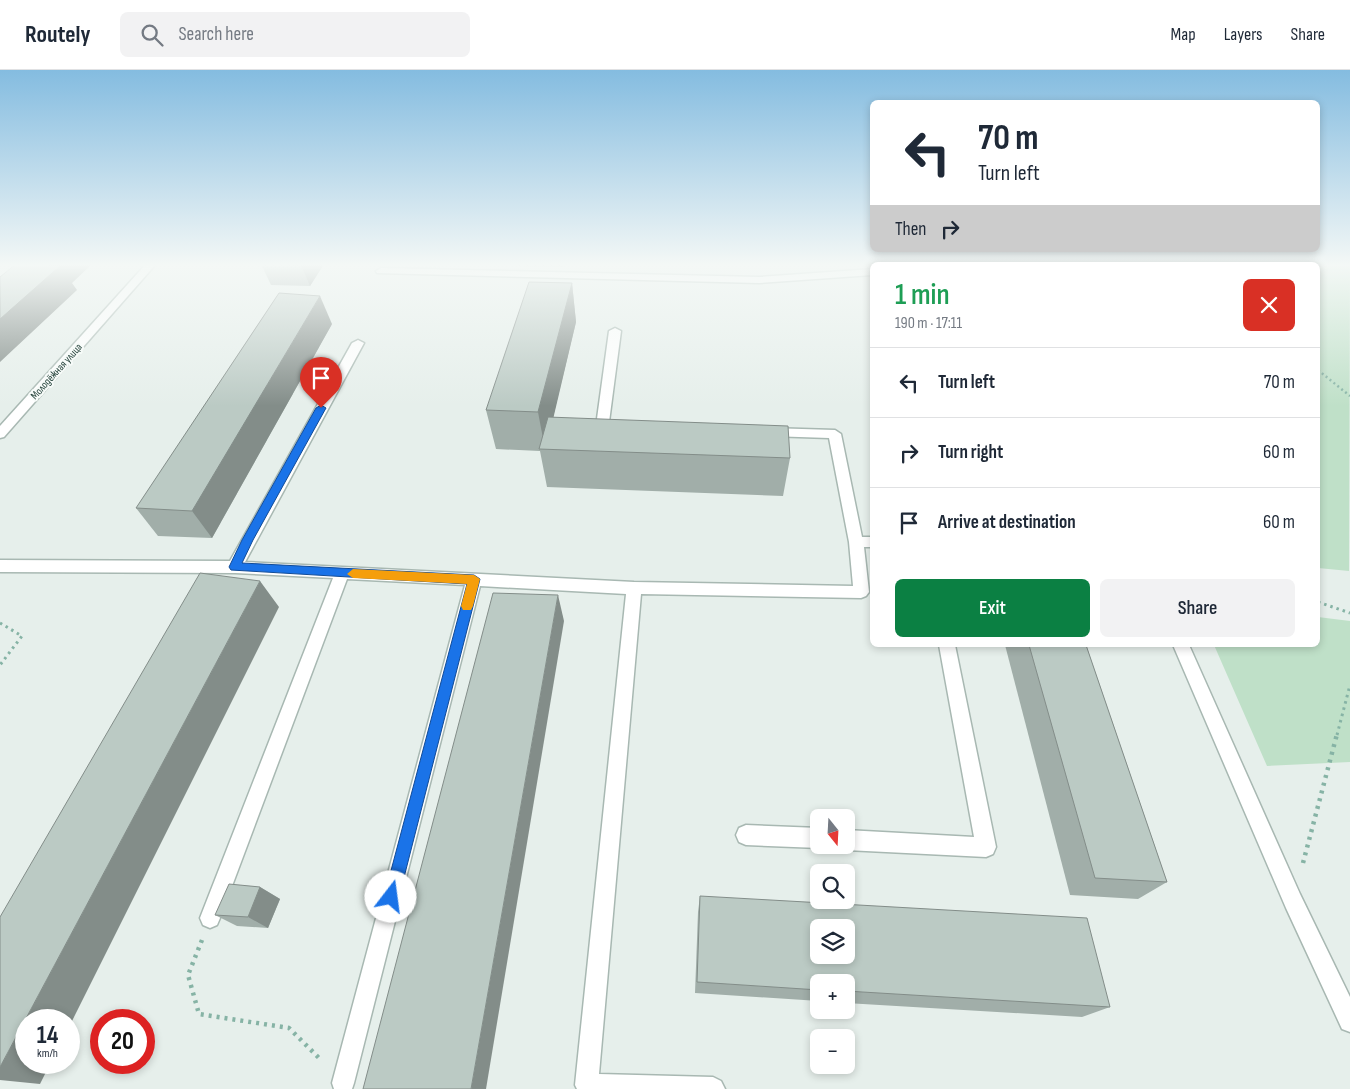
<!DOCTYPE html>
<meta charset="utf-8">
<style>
body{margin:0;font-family:"Sofia Sans Condensed",sans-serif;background:#f2f2f3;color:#1f2937;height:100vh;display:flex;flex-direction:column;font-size:19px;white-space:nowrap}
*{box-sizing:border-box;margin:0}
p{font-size:16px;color:#747a83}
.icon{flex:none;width:28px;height:28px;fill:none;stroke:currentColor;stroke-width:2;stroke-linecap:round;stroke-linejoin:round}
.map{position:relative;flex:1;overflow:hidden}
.details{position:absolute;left:870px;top:192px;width:450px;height:385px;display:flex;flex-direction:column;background:#fff;border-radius:8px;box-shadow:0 2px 8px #0003}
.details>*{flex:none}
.hud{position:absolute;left:870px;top:30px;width:450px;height:152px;border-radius:8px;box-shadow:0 2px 8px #0003;background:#fff;color:#1f2937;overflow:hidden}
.needle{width:32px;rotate:162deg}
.tools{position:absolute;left:810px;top:739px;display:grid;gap:10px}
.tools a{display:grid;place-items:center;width:45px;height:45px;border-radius:8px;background:#fff;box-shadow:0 2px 8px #0003;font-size:25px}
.speed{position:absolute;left:15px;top:939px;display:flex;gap:10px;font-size:25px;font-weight:700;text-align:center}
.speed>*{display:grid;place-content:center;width:65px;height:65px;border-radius:50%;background:#fff;box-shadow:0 2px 8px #0003;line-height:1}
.speed small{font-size:12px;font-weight:400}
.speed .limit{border:8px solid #d22;background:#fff;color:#111}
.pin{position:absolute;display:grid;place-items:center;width:42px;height:42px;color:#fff;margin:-51px -21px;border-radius:50% 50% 50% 0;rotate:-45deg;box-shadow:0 0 5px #0007}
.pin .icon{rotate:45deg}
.me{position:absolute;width:55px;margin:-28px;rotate:15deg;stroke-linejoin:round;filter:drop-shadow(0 0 4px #0008)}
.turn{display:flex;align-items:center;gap:18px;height:105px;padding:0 25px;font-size:22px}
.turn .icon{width:65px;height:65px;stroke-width:2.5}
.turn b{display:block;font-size:35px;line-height:42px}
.then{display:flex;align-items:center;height:48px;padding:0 25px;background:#0003;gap:10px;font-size:19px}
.round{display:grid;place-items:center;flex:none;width:52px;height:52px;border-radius:8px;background:#f2f2f3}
.head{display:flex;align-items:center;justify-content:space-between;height:85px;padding:0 25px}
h1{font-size:30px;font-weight:600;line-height:38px;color:#1e9e55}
.primary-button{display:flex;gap:10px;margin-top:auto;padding:10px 25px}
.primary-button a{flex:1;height:58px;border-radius:8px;background:#0b8043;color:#fff;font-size:20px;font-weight:600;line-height:58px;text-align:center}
.primary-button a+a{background:#f2f2f3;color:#1f2937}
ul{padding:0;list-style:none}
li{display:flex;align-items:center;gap:15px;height:70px;padding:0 25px;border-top:1px solid #e0e1e3}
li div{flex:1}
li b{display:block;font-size:19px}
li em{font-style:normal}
header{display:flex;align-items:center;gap:30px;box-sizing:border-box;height:70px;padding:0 25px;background:#fff;border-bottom:1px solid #e0e1e3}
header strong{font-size:24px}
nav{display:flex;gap:28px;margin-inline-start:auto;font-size:18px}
.search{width:350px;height:45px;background:#f2f2f3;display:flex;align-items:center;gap:12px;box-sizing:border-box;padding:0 18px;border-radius:8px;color:#747a83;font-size:19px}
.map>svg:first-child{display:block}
.green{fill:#bfe0c8}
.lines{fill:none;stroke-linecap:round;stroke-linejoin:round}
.service-casing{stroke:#a8b8b2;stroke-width:3}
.minor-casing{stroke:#a8b8b2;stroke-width:3}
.path-far2{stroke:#86b3a5;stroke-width:2.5;stroke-dasharray:2 3;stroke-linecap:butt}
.path-far1{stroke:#86b3a5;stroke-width:3;stroke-dasharray:2.5 4;stroke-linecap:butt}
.path{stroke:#86b3a5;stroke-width:4.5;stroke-dasharray:3 5;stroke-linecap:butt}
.service{fill:#fff;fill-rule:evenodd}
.minor{fill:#fff;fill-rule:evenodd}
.wall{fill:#a1aea9}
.shaded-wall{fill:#838d89}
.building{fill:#bbcac4;stroke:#838d89;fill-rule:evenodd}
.route{fill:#1a73e8;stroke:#114b97}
.slow{fill:#f59e0b}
.labels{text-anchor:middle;stroke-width:4;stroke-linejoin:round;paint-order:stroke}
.far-street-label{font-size:11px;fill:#24423a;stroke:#f7fbf9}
</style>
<header>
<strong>Routely</strong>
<div class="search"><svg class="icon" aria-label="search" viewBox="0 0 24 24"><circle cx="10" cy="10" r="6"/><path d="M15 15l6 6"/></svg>Search here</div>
<nav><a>Map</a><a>Layers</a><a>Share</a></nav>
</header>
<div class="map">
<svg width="1350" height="1019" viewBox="0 0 1350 1019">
<rect width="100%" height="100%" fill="#e6efeb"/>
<g class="green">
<polygon points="1030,194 1350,194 1349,501 1318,498 1318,195"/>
<polygon points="1318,547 1350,551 1350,692 1267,696 1214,575 1318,575"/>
</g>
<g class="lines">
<g class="service-casing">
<g id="service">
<polygon points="1010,194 1020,194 1021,195 1011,195"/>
<polygon points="381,198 759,207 872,199 872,205 759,213 377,203 376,201"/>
<path d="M615 258 621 261 609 352 617 353 619 356C615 362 600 362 596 356L609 261Z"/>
<polygon points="358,270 364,273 245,492 634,512 853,516 849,472 829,368 769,366 763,362 769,358 835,360 841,364 862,467 872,467 872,477 864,477 869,522 866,526 861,528 641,524 599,1004 713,1007 721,1011 725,1019 577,1019 575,1015 626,524 480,516 354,1013 352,1019 334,1019 332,1013 465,515 347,509 220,848 217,855 210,858 203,855 200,848 333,508 235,503 0,502 0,490 230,491 352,273"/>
<polygon points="939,575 955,575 996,777 993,784 986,787 846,780 839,777 839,775 846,775 846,760 974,767"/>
<polygon points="1173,575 1189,575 1300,824 1350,927 1350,962 1342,959 1286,838"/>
<polygon points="746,755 819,758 819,775 825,775 819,778 746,775 739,772 736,765 739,758"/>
</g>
</g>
<g class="minor-casing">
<polygon id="minor" points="146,194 156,194 4,367 0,368 0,356"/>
</g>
<g class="path-far2">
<polyline points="1142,194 1144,195"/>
<polyline points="1318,300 1350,326"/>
</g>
<g class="path-far1">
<polyline points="1318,532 1350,543"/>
<polyline points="0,553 22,566 0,595"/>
<polyline points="1337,665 1350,615"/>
</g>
<g class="path">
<polyline points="1303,793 1337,664"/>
<polyline points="202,870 188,905 199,944 289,958 322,991"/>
</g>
<use href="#service" class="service"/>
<use href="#minor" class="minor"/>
</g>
<g class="wall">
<polygon points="261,194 324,194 310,216 271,215"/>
<polygon points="434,194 563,194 563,197"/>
<polygon points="572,213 576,252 553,347 790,388 783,426 547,417 540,381 496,379 486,340"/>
<polygon points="332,254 212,468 158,466 136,438"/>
<polygon points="1005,575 1086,575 1167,812 1138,829 1070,825"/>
<polygon points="260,817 280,829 268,858 237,856 215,845"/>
<polygon points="700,826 1110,937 1082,947 846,933 846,912 819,912 819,931 695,923 698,842"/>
</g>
<g class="shaded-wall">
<polygon points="49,194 92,194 72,213 77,220 0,292 0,249"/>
<polygon points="302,194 324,194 310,216 301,195"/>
<polygon points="572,213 576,252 546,379 545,379 538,342"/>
<polygon points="320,226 332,254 212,468 192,441"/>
<polygon points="260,511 279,537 69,957 69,950 26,950 26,992 51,992 40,1014 0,1010 0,997"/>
<polygon points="558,525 564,551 486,1019 471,1019"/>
<polygon points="260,817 280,829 268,858 248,847"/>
</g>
<g class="building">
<polygon points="16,194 49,194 48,195 60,196 0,249 0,207"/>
<polygon points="261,194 302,194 301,195"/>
<polygon points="529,212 572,213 538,342 486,340"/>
<polygon points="279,223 320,226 192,441 136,438"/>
<polygon points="548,347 788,356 790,388 539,379"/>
<polygon points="200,503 260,511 0,997 0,847"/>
<polygon points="493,523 558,525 471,1019 363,1019"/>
<polygon points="1029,575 1086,575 1167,812 1095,808"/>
<polygon points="229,814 260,817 248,847 215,845"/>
<path d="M700 826 1087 848 1110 937 846 921V912H819V920L697 912ZM819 858H846V885H819Z"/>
</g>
<linearGradient id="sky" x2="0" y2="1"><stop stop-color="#84bce0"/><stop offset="0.58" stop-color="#f4f8f6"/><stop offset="1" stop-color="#f4f8f6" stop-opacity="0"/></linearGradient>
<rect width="1350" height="336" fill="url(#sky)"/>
<polygon class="route" points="321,335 326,338 253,470 242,493 474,505 480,509 399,827 397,832 391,834 386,832 384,827 467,514 231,500 229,497 242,470 316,338"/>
<polygon class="slow" points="353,499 474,505 480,509 473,536 471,540 463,540 461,536 467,514 353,508 347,504"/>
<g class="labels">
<g class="far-street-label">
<text transform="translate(56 301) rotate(-48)" y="4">Молодёжная улица</text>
</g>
</g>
</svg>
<div class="tools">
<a><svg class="needle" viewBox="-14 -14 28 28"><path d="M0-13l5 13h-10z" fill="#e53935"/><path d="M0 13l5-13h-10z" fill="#747a83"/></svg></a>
<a><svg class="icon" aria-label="search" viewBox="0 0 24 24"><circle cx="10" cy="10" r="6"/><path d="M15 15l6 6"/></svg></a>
<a><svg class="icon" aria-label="layers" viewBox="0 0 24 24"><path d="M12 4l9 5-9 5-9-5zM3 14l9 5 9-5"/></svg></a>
<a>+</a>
<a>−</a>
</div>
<div class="speed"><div>14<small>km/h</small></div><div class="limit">20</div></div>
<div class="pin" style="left:321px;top:338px;background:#d93025"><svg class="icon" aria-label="arrive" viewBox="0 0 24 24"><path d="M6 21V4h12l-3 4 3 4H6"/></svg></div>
<svg class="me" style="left:391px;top:827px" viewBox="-20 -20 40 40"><circle r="19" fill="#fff"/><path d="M0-13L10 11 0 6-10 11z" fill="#1a73e8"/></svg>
<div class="hud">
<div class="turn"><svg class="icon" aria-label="left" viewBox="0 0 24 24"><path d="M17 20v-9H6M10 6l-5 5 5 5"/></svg><div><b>70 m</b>Turn left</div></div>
<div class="then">Then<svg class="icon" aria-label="right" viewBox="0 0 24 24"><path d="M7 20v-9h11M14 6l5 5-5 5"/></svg></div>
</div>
<section class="details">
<div class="head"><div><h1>1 min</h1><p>190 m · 17:11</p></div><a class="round" style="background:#d93025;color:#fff"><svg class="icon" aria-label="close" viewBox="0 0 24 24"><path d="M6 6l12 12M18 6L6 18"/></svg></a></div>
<ul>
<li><svg class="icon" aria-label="left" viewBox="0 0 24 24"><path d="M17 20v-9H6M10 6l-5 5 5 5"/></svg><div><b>Turn left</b></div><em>70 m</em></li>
<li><svg class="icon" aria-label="right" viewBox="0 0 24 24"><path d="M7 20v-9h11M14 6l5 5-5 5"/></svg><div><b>Turn right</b></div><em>60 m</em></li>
<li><svg class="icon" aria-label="arrive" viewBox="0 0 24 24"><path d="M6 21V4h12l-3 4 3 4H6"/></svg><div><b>Arrive at destination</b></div><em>60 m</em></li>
</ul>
<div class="primary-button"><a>Exit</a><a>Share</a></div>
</section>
</div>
